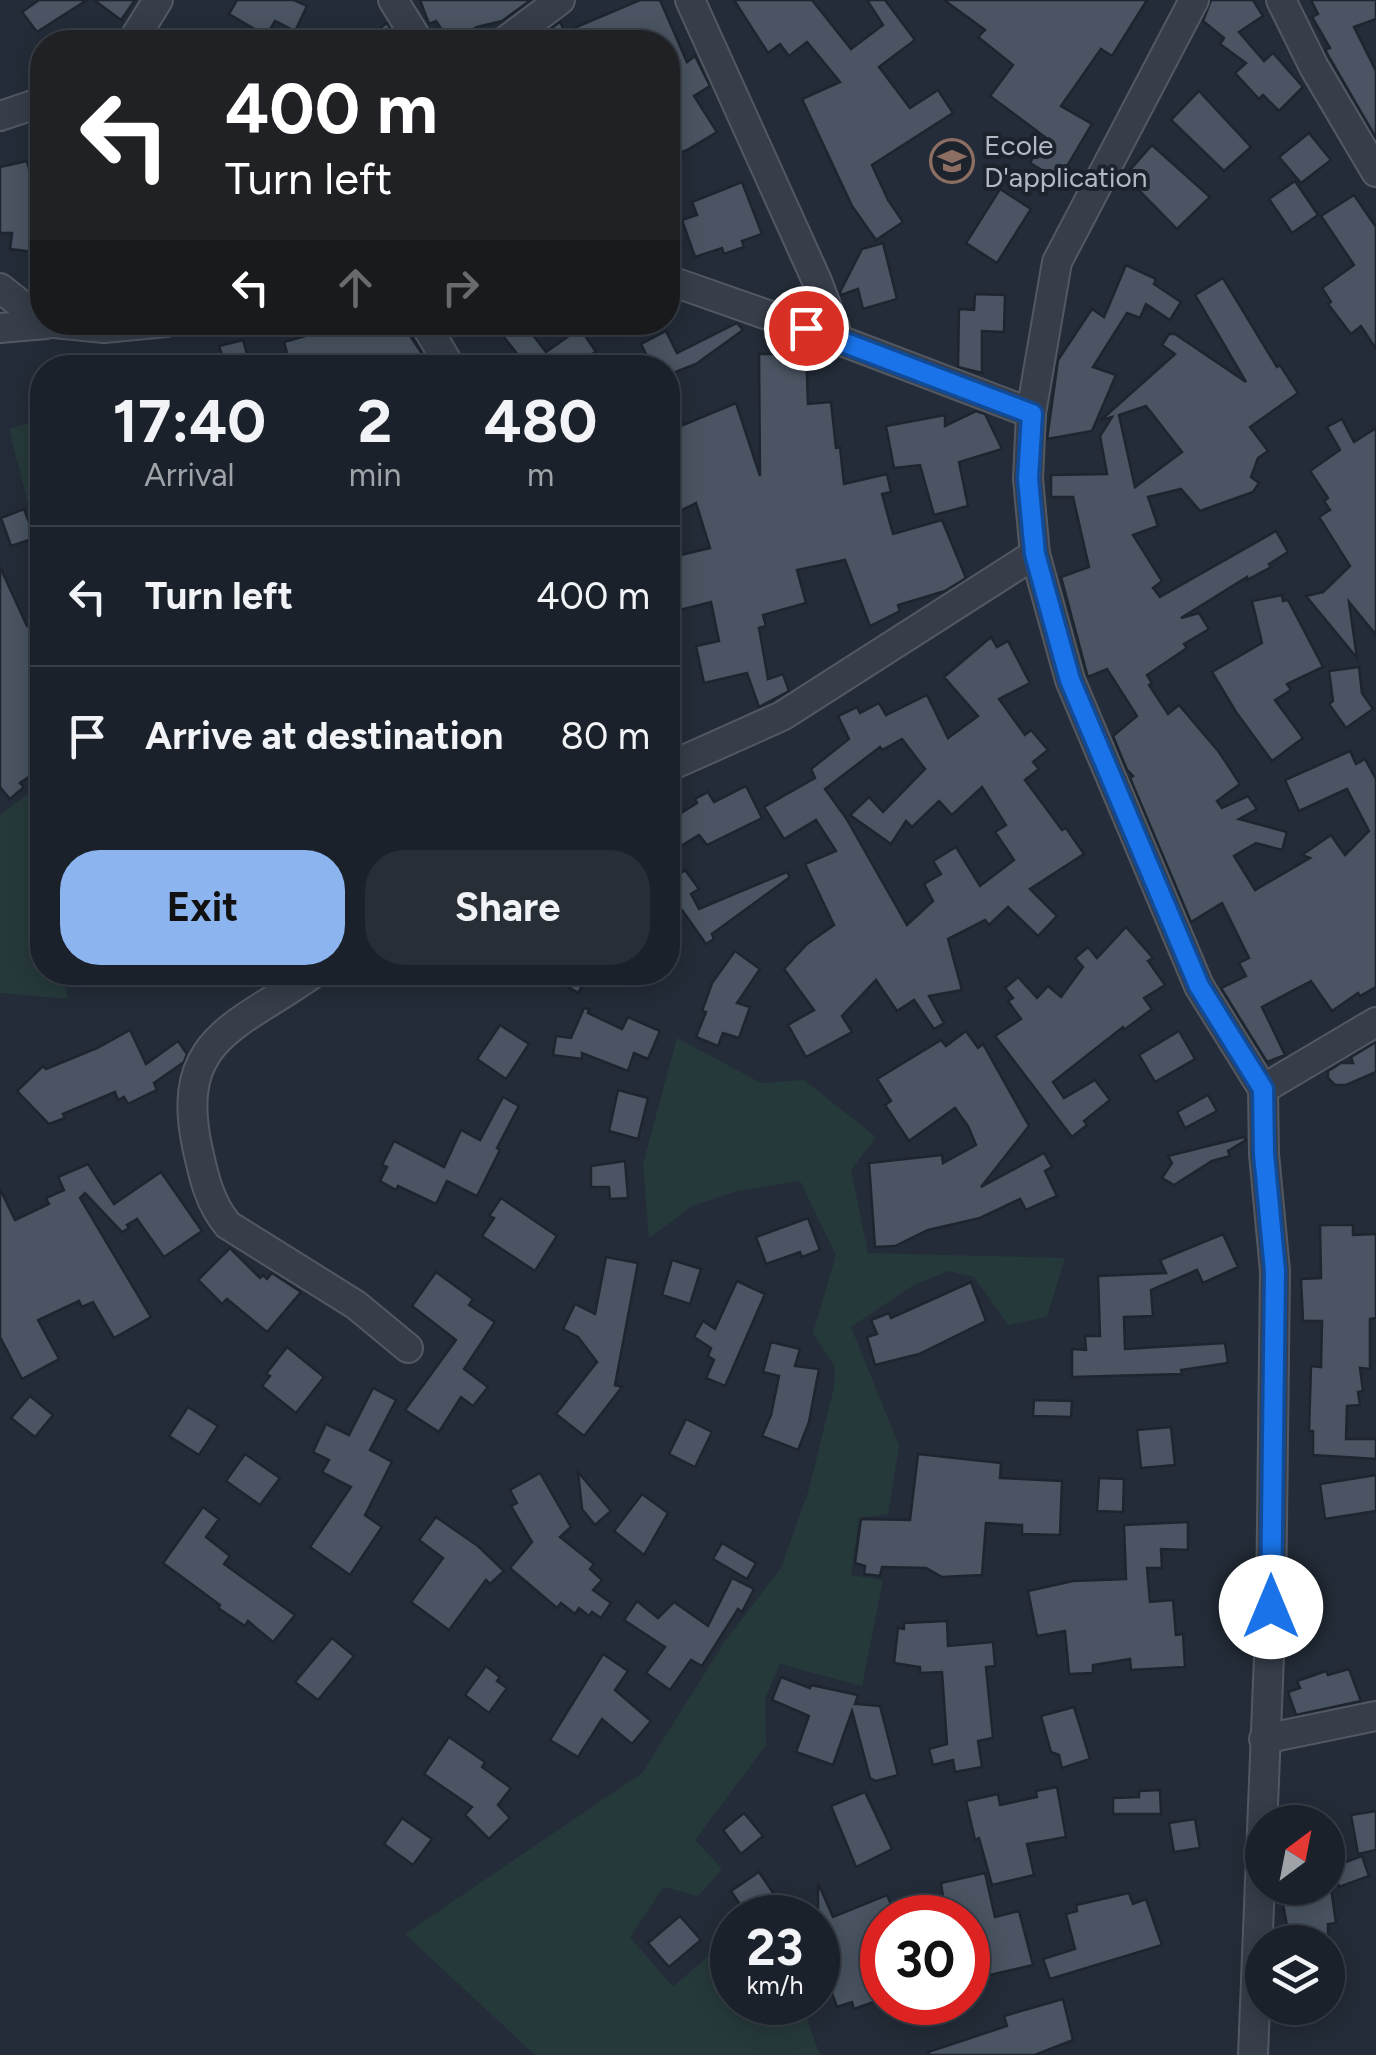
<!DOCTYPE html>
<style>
body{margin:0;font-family:Figtree,sans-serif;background:#272e36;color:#f1f3f6;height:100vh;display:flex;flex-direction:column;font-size:38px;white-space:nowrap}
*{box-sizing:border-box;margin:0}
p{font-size:32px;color:#9fa3a8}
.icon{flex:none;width:55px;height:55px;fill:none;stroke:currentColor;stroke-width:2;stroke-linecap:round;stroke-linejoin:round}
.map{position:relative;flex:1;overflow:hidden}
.sheet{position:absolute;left:30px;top:355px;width:650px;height:630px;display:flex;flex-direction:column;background:#1a212a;border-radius:40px;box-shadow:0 5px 25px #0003,0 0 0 2px #383e47}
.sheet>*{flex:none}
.top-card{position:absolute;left:30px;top:30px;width:650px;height:305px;border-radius:40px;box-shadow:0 5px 25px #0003,0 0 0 2px #383e47;background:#202124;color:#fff;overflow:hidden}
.needle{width:65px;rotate:32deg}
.fabs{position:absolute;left:1245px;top:1805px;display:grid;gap:20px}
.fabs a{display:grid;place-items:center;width:100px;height:100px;border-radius:50%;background:#1a212a;box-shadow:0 5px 25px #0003,0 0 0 2px #383e47;font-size:50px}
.speed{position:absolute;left:710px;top:1895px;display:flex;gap:20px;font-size:50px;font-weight:700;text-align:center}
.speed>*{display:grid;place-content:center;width:130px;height:130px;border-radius:50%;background:#1a212a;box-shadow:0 5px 25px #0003,0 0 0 2px #383e47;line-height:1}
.speed small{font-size:25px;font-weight:400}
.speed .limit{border:15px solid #d22;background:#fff;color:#111}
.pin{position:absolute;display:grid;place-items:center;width:85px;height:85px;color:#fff;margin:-42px;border:5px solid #fff;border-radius:50%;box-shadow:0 2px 10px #0007}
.me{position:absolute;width:110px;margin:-55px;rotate:0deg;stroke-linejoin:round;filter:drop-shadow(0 0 8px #0008)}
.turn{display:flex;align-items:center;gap:35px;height:210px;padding:0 30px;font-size:45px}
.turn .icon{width:130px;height:130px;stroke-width:2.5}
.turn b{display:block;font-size:70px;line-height:85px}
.lanes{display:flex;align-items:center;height:95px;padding:0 30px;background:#0003;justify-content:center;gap:50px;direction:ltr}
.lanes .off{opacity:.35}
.eta{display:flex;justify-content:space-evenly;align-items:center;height:170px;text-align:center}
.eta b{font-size:60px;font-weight:700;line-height:70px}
.cta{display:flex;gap:20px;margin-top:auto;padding:20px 30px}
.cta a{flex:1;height:115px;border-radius:40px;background:#8cb4ef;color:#111;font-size:40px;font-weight:700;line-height:115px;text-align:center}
.cta a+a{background:#272e36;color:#f1f3f6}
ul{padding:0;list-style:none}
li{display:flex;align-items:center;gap:30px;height:140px;padding:0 30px;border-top:2px solid #383e47}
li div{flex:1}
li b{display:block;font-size:38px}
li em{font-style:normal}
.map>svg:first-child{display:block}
.green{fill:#26393a}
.building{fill:#4a5462;stroke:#1e252f;stroke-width:2.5;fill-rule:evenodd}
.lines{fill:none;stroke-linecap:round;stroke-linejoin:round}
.minor-casing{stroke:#525963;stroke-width:32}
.minor{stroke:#373e49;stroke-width:28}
.route-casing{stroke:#114b97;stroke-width:25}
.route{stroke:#1a73e8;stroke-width:18}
.labels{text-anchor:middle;stroke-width:8;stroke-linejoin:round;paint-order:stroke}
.poi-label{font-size:28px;fill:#b2b9c5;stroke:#1c232d;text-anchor:start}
</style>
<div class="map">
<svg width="1376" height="2055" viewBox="0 0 1376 2055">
<rect width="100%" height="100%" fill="#232c38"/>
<g class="green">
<polygon points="42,419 42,558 9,429"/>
<polygon points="42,783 42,865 32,872 42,900 42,972 61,973 68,999 0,993 0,815"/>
<polygon points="677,1038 761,1083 804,1080 876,1137 851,1170 868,1253 1065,1258 1047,1317 1008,1325 974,1277 949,1271 914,1285 851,1327 899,1446 888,1514 859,1518 851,1575 883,1580 862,1686 780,1664 765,1698 766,1745 695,1840 722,1869 698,1896 664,1887 630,1937 673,1987 732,1935 732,2002 801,2003 820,2055 535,2055 405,1934 642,1773 725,1641 781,1568 809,1489 834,1387 835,1367 813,1333 836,1255 800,1181 734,1192 692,1206 649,1238 643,1164"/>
</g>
<g class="building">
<polygon points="39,0 87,0 37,32 22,12"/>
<polygon points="94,0 135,0 121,20"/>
<polygon points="237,0 294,0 307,6 295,31 275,21 266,36 229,14"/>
<polygon points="420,0 531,0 502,21 477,27 450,42 436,21 429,24"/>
<polygon points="640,0 660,0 687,62 695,56 710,86 694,96 717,132 687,150 668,157 668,42 539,42 538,38 560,22 565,32"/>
<polygon points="734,0 812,0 851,49 883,25 867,0 885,0 915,40 879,67 910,108 938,90 953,113 872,165 888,200 903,222 876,240 852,206 802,99 840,82 807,42 789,56 780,44 768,53"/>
<polygon points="944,0 1147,0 1112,56 1101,49 1061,106 1092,124 1059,180 1030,163 1045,137 990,96 1013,65 978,37 985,30"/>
<polygon points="1211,0 1253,0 1263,16 1239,32 1264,61 1273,53 1303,87 1279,111 1263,95 1259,99 1235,73 1246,63 1220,44 1224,38 1203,21"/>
<polygon points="1311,0 1376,0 1376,19 1354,27 1376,71 1376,138 1325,50 1330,48 1312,17 1318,14"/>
<polygon points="387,23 399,42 381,42 373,33"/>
<polygon points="1199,91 1251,147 1224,171 1171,120"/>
<polygon points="1309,133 1331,160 1301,183 1279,157"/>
<polygon points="1152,145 1210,197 1177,229 1131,182 1136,177 1129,171"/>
<polygon points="27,161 32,181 42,179 42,253 10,249 12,233 0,233 0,167"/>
<polygon points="1295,181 1318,215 1292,233 1269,199"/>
<polygon points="742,182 762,234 742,241 744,247 724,254 722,248 695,257 682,220 697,215 692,202"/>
<polygon points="1000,189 1031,209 997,263 966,243"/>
<polygon points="1354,195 1376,227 1376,349 1361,326 1351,334 1328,304 1331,302 1322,288 1354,265 1321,216"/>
<polygon points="883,243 897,299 863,309 858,289 841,295 840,292 862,249"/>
<polygon points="1126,265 1156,279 1154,284 1181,302 1170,320 1146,304 1140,318 1127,313 1093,367 1116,375 1092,431 1047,439 1058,360 1092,309 1104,317"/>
<path d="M1223 278 1277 367 1280 365 1298 393 1250 427 1268 451 1258 458 1251 477 1259 483 1253 492 1200 511 1181 489 1148 497 1158 526 1133 535 1162 581 1153 588 1160 597 1276 531 1288 552 1269 564 1271 567 1247 580V577L1181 618 1199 613 1209 629 1184 644 1187 648 1147 675 1152 683 1149 685 1168 714 1179 705 1219 752 1240 784 1217 801 1222 808 1248 796 1257 809 1239 819 1287 832 1282 850 1256 843 1234 856 1255 890 1310 858 1302 855 1331 835 1345 855 1369 831 1347 789 1299 811 1285 780 1350 751 1356 764 1365 759 1376 779V987L1360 996 1358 993 1332 1011 1311 981 1262 1007 1285 1055 1267 1062 1221 988 1246 976 1239 963 1249 958 1222 903 1191 922 1130 778 1133 776 1127 770 1113 736 1137 716 1107 669 1088 677 1087 674 1061 577 1089 567 1073 497H1051V475L1107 474 1100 436 1112 417 1101 420 1175 354 1162 345 1169 334H1175L1246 382 1195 295ZM1146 406 1182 452 1135 487 1119 415Z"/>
<polygon points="975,294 1005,295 1004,332 982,331 982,373 958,367 959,309 974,310"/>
<polygon points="323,322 366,322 366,327 401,322 425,358 426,368 291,368 284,342 333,328"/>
<polygon points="492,322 523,322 546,352 580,328 596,352 592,354 601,368 522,368 526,365"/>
<polygon points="737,323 743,330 696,364 668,375 668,368 653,368 641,344 666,331 677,353"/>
<polygon points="243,340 249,361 226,368 219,346"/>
<polygon points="787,348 806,348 808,404 831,402 836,448 840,447 844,484 887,474 891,492 882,494 893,534 942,520 966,578 945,591 898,605 900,611 870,626 845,560 797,570 806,603 763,615 766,626 759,628 768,679 783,674 789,691 759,707 747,673 704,683 696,646 719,641 711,602 668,613 668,558 710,548 696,503 668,517 668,387 683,425 736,403 760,476 759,354 787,354"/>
<polygon points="976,411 985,414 1002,449 959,462 968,506 934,515 920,465 894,468 886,426 945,415 945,426"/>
<polygon points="1342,419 1354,442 1376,428 1376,635 1349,602 1357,658 1306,596 1323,592 1350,566 1319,517 1330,510 1324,501 1328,498 1310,471 1340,450 1327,427"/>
<polygon points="24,509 35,538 11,546 1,518"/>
<polygon points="0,567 27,626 42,617 42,638 30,646 42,677 42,768 20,783 24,787 10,799 0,787"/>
<polygon points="1282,595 1283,601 1288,600 1323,667 1287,684 1291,690 1275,700 1303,738 1272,761 1236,712 1212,672 1262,643 1252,601"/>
<path d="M991 637 997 647 1008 641 1030 683 999 699 1025 735 1031 730 1048 750 1033 762 1039 769 1025 780 1062 830 1066 828 1084 854 1030 889 1057 916 1038 936 1008 907 989 925 985 920 948 939 962 990 929 996 944 1023 934 1029 914 1000 897 1011 876 980 842 1016 852 1032 806 1057 788 1025 814 1010 784 969 807 944 834 925 805 864 836 851 816 820 784 839 764 807 815 778 811 769 849 739 838 716 857 707 860 713 879 703 886 715 927 695 948 738 978 716 944 677ZM902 739 925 769 883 812 869 797 850 815 891 844 906 821 912 827 939 801 952 815 982 787 1006 825 995 832 1014 860 980 886 956 847 933 861 941 874 924 884 933 901 907 925 846 818 825 789 880 747 882 750Z"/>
<polygon points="1359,667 1362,693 1373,709 1346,728 1329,704 1333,701 1329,671"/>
<polygon points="746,786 762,818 707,845 699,835 673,851 668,842 668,821 697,803 695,799 708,792 714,802"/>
<polygon points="685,870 699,889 691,894 699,909 787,872 790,877 712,934 714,939 706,944 682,910 668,921 668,883"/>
<polygon points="1126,927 1153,958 1148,961 1165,985 1144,998 1152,1009 1124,1030 1123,1027 1053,1082 1064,1098 1095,1080 1110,1100 1084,1121 1087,1125 1072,1137 995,1036 1021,1019 1008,1001 1013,998 1005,988 1018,977 1037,998 1048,986 1061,997 1083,967 1075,958 1088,947 1097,958"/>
<polygon points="735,951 760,969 737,1003 750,1007 739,1038 723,1033 718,1046 696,1037 706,1012 702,1011 712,983"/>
<polygon points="546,972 591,972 578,993"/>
<polygon points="584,1008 589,1009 588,1013 622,1029 628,1017 660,1031 648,1059 634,1053 628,1071 582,1053 582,1059 553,1055 556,1036 571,1038"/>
<polygon points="500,1025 529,1044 506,1079 477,1059"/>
<polygon points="130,1030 146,1064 178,1041 187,1054 184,1062 154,1083 157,1090 128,1104 124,1097 118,1100 115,1092 63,1114 65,1118 49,1124 17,1091 43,1066 46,1069 97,1048"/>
<polygon points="966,1031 978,1048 983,1044 1029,1126 981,1187 1044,1153 1052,1167 1045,1171 1057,1196 1026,1210 1020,1199 980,1218 928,1230 895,1246 875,1247 869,1163 942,1155 943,1163 976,1145 968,1126 955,1108 909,1141 885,1105 891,1101 877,1079 941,1040 946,1046"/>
<polygon points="1179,1031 1195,1059 1155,1082 1139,1055"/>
<polygon points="1376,1042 1376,1072 1346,1085 1335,1085 1328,1078 1328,1071 1341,1063 1353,1063 1351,1057"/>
<polygon points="618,1090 648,1098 638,1139 609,1131"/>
<polygon points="1208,1095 1217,1111 1185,1128 1177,1112"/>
<polygon points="503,1097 519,1106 497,1148 500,1150 477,1196 447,1181 436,1204 398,1186 396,1190 380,1181 387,1167 382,1165 394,1141 444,1167 461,1130 480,1140"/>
<polygon points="1244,1137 1246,1140 1228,1151 1230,1156 1212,1161 1174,1185 1162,1178 1172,1163 1168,1156"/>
<polygon points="625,1161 628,1198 610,1199 609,1187 591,1187 591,1166"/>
<polygon points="88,1164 114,1204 161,1172 202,1231 164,1257 137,1219 127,1225 129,1228 122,1232 85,1193 80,1198 151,1317 114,1338 93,1302 82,1307 79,1301 38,1320 59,1359 22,1379 0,1337 0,1189 15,1220 49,1204 46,1198 64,1190 58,1177"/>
<polygon points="501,1198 557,1236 535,1271 482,1236 494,1218 489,1216"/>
<polygon points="808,1218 820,1250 802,1257 800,1252 766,1264 756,1237"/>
<polygon points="1320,1225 1353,1225 1353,1235 1376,1234 1376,1318 1370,1319 1370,1369 1360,1368 1363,1391 1358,1392 1360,1405 1347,1406 1346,1439 1376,1439 1376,1459 1313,1455 1313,1431 1309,1431 1311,1366 1321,1367 1322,1321 1303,1321 1301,1279 1321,1278"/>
<polygon points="1223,1234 1238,1267 1203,1283 1197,1270 1151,1290 1153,1316 1124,1317 1125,1349 1225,1343 1228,1363 1181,1370 1182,1374 1072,1377 1072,1349 1086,1350 1085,1336 1100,1336 1098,1276 1166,1273 1160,1260"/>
<polygon points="230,1248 260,1278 263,1275 267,1279 272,1273 301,1292 267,1332 227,1299 222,1304 198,1280"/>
<polygon points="606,1257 638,1263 615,1385 622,1387 584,1436 556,1414 597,1362 578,1337 563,1329 575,1304 595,1314"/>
<polygon points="672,1260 701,1269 690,1304 662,1295"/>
<polygon points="436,1272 473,1299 469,1305 495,1322 464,1369 488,1387 473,1406 461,1397 439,1432 405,1410 456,1340 412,1306"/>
<polygon points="737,1281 765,1294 725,1386 706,1378 714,1360 708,1356 711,1348 694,1337 703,1321 715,1329"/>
<polygon points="971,1282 986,1321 919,1354 875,1365 867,1337 877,1334 871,1320 889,1313 891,1318"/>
<polygon points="771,1342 800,1349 795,1366 819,1369 809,1422 798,1450 762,1436 771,1415 779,1376 763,1372"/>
<polygon points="287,1347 324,1377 296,1413 262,1386 270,1376 266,1374"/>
<polygon points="373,1388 396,1400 370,1450 392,1462 365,1515 382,1527 350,1575 310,1547 351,1487 322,1472 329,1460 313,1452 326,1424 349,1435"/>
<polygon points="30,1396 53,1415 35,1437 11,1418"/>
<polygon points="1034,1400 1072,1401 1071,1417 1033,1416"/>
<polygon points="188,1407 218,1426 199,1455 169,1436"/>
<polygon points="686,1419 712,1432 695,1467 669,1454"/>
<polygon points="1171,1427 1175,1465 1141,1468 1137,1430"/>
<polygon points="245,1454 280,1478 260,1505 226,1481"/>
<polygon points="918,1454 1001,1463 1000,1478 1062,1481 1060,1535 1022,1534 1022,1525 986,1523 982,1575 942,1577 926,1568 882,1567 880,1576 864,1574 865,1566 855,1563 861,1519 910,1520"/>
<polygon points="578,1472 611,1511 595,1525 582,1509"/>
<polygon points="540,1473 571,1527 560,1537 594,1564 590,1569 602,1580 593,1590 611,1603 601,1618 592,1612 589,1616 579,1608 575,1614 561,1603 557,1608 510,1568 532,1542 511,1506 517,1503 510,1490"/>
<polygon points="1376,1475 1376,1511 1325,1519 1320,1484"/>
<polygon points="1099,1478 1124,1479 1123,1512 1097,1511"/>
<polygon points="642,1494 668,1513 644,1555 614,1531"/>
<polygon points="203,1507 219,1519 206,1537 230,1556 224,1564 295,1615 273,1642 248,1621 245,1626 218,1608 220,1605 163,1563"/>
<polygon points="436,1517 478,1546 504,1571 490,1584 486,1580 449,1630 411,1602 443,1558 419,1540"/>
<polygon points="1188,1522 1188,1550 1161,1549 1162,1568 1147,1568 1150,1602 1173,1600 1176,1635 1183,1634 1185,1667 1131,1670 1130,1659 1093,1665 1093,1673 1069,1674 1065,1631 1037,1636 1028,1591 1073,1581 1126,1579 1124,1525"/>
<polygon points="722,1543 756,1563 747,1579 713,1559"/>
<polygon points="732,1578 754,1589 742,1612 738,1609 702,1666 691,1660 670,1690 646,1673 665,1647 624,1620 637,1601 658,1618 674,1602 708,1626"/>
<polygon points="947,1621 948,1646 993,1642 995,1666 986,1667 993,1738 978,1741 982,1767 955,1772 953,1760 933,1765 929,1749 947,1744 942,1672 920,1673 920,1667 894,1663 898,1628 904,1629 904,1623"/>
<polygon points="332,1638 354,1656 318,1700 295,1682"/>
<polygon points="603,1654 628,1671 615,1690 651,1721 632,1744 602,1719 578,1757 550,1740"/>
<polygon points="486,1666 500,1677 497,1681 507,1688 489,1713 465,1695"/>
<polygon points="1349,1669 1361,1701 1296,1715 1288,1692 1300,1688 1297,1681 1326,1671 1328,1675"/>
<polygon points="781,1677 810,1688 811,1685 858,1695 855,1704 880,1706 898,1775 876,1781 870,1778 852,1711 833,1765 796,1752 809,1716 772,1700"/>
<polygon points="1074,1707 1090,1759 1062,1768 1059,1755 1051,1752 1041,1716"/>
<polygon points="449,1737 485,1762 482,1767 511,1788 498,1805 510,1818 489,1839 465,1815 472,1807 424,1774"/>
<polygon points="1057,1787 1066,1837 1027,1844 1034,1875 992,1885 979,1838 975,1840 966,1801 998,1794 1000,1805 1037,1797 1036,1791"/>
<polygon points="1160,1790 1161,1814 1113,1814 1113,1798 1139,1797 1139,1791"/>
<polygon points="865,1792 892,1849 856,1867 831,1806"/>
<polygon points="1376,1811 1376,1850 1358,1854 1351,1815"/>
<polygon points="744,1813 763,1836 741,1854 723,1830"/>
<polygon points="402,1818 432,1839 413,1865 384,1844"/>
<polygon points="1195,1819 1200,1848 1174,1852 1169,1823"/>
<polygon points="1362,1856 1369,1876 1339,1887 1332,1867"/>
<polygon points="759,1872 786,1912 777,1918 749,1918 731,1891"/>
<polygon points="985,1873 995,1917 1019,1911 1033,1965 981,1977 967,1916 946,1918 941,1883"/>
<polygon points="818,1883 833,1917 887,1895 897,1918 882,1918 882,1942 869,1947 882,1983 882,1999 854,2009 852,2002 837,2007 818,1955"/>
<polygon points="1280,1888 1331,1888 1336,1923 1328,1924 1328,1942 1290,1942"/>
<polygon points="1129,1893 1133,1904 1146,1899 1162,1945 1050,1979 1043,1959 1075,1949 1066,1914 1077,1911 1076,1905"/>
<polygon points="680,1916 701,1940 669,1967 648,1943"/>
<polygon points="1063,1999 1073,2040 1035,2055 929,2055 928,2052 1007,2026 1004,2016"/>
</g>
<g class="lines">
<g class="minor-casing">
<g id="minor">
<polyline points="393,0 419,42"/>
<polyline points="690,0 817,281 839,340"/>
<polyline points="1194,0 1057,262 1031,413 1028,479 1035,554 1070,680 1199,986 1263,1089 1264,1154 1275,1271 1271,1607 1253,2055"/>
<polyline points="1281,0 1314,67 1376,172"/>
<polyline points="132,42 158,0"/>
<polyline points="504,42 560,0"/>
<polyline points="0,116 42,102"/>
<polyline points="668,280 839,340 1031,413"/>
<polyline points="0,288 42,321"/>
<polyline points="44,322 104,328 166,322"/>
<polyline points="424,322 451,368"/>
<polyline points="0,328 46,324"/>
<polyline points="668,767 782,716 1035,554"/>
<path d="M315 972C241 1026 174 1036 197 1146 203 1174 209 1203 228 1225L356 1305 408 1348"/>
<polyline points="1263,1089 1376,1022"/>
<polyline points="1264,1739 1376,1716"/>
</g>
</g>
<use href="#minor" class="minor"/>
</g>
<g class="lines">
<g class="route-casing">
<polyline id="route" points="806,328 1032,414 1028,479 1035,554 1070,680 1199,986 1263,1089 1264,1154 1275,1271 1271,1607"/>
</g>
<use href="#route" class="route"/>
</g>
<defs>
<g id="school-ring" transform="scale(2.25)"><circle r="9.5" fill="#1c232d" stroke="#8d6e63" stroke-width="1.5"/><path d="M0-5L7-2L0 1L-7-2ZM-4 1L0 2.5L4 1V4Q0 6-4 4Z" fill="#8d6e63"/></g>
</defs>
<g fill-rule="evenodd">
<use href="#school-ring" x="952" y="161"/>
</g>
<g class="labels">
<g class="poi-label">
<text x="984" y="155">Ecole<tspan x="984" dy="32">D'application</tspan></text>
</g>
</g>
</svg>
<div class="fabs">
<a><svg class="needle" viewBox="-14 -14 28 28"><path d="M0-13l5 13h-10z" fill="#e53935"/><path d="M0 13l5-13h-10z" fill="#9fa3a8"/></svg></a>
<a><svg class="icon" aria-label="layers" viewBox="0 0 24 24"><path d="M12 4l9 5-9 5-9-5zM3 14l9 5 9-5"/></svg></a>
</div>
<div class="speed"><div>23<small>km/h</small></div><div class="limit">30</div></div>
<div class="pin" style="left:806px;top:328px;background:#d93025"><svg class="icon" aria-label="arrive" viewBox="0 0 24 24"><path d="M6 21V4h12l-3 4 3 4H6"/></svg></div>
<svg class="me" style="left:1271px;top:1607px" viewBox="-20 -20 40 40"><circle r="19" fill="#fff"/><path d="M0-13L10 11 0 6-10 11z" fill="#1a73e8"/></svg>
<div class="top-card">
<div class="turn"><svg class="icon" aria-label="left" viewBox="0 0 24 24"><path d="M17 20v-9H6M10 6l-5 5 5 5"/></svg><div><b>400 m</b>Turn left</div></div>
<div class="lanes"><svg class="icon" aria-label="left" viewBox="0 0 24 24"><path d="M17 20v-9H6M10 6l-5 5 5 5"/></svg><svg class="icon off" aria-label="ahead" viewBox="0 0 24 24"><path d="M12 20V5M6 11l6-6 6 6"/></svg><svg class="icon off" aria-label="right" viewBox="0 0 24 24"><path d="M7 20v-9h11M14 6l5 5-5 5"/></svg></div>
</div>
<section class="sheet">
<div class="eta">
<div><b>17:40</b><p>Arrival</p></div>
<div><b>2</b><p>min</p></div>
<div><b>480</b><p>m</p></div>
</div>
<ul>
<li><svg class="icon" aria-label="left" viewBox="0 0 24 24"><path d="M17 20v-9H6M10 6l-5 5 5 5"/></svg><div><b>Turn left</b></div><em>400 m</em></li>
<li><svg class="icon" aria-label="arrive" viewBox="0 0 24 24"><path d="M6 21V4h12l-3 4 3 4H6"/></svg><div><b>Arrive at destination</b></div><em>80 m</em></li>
</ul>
<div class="cta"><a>Exit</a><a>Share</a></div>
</section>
</div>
